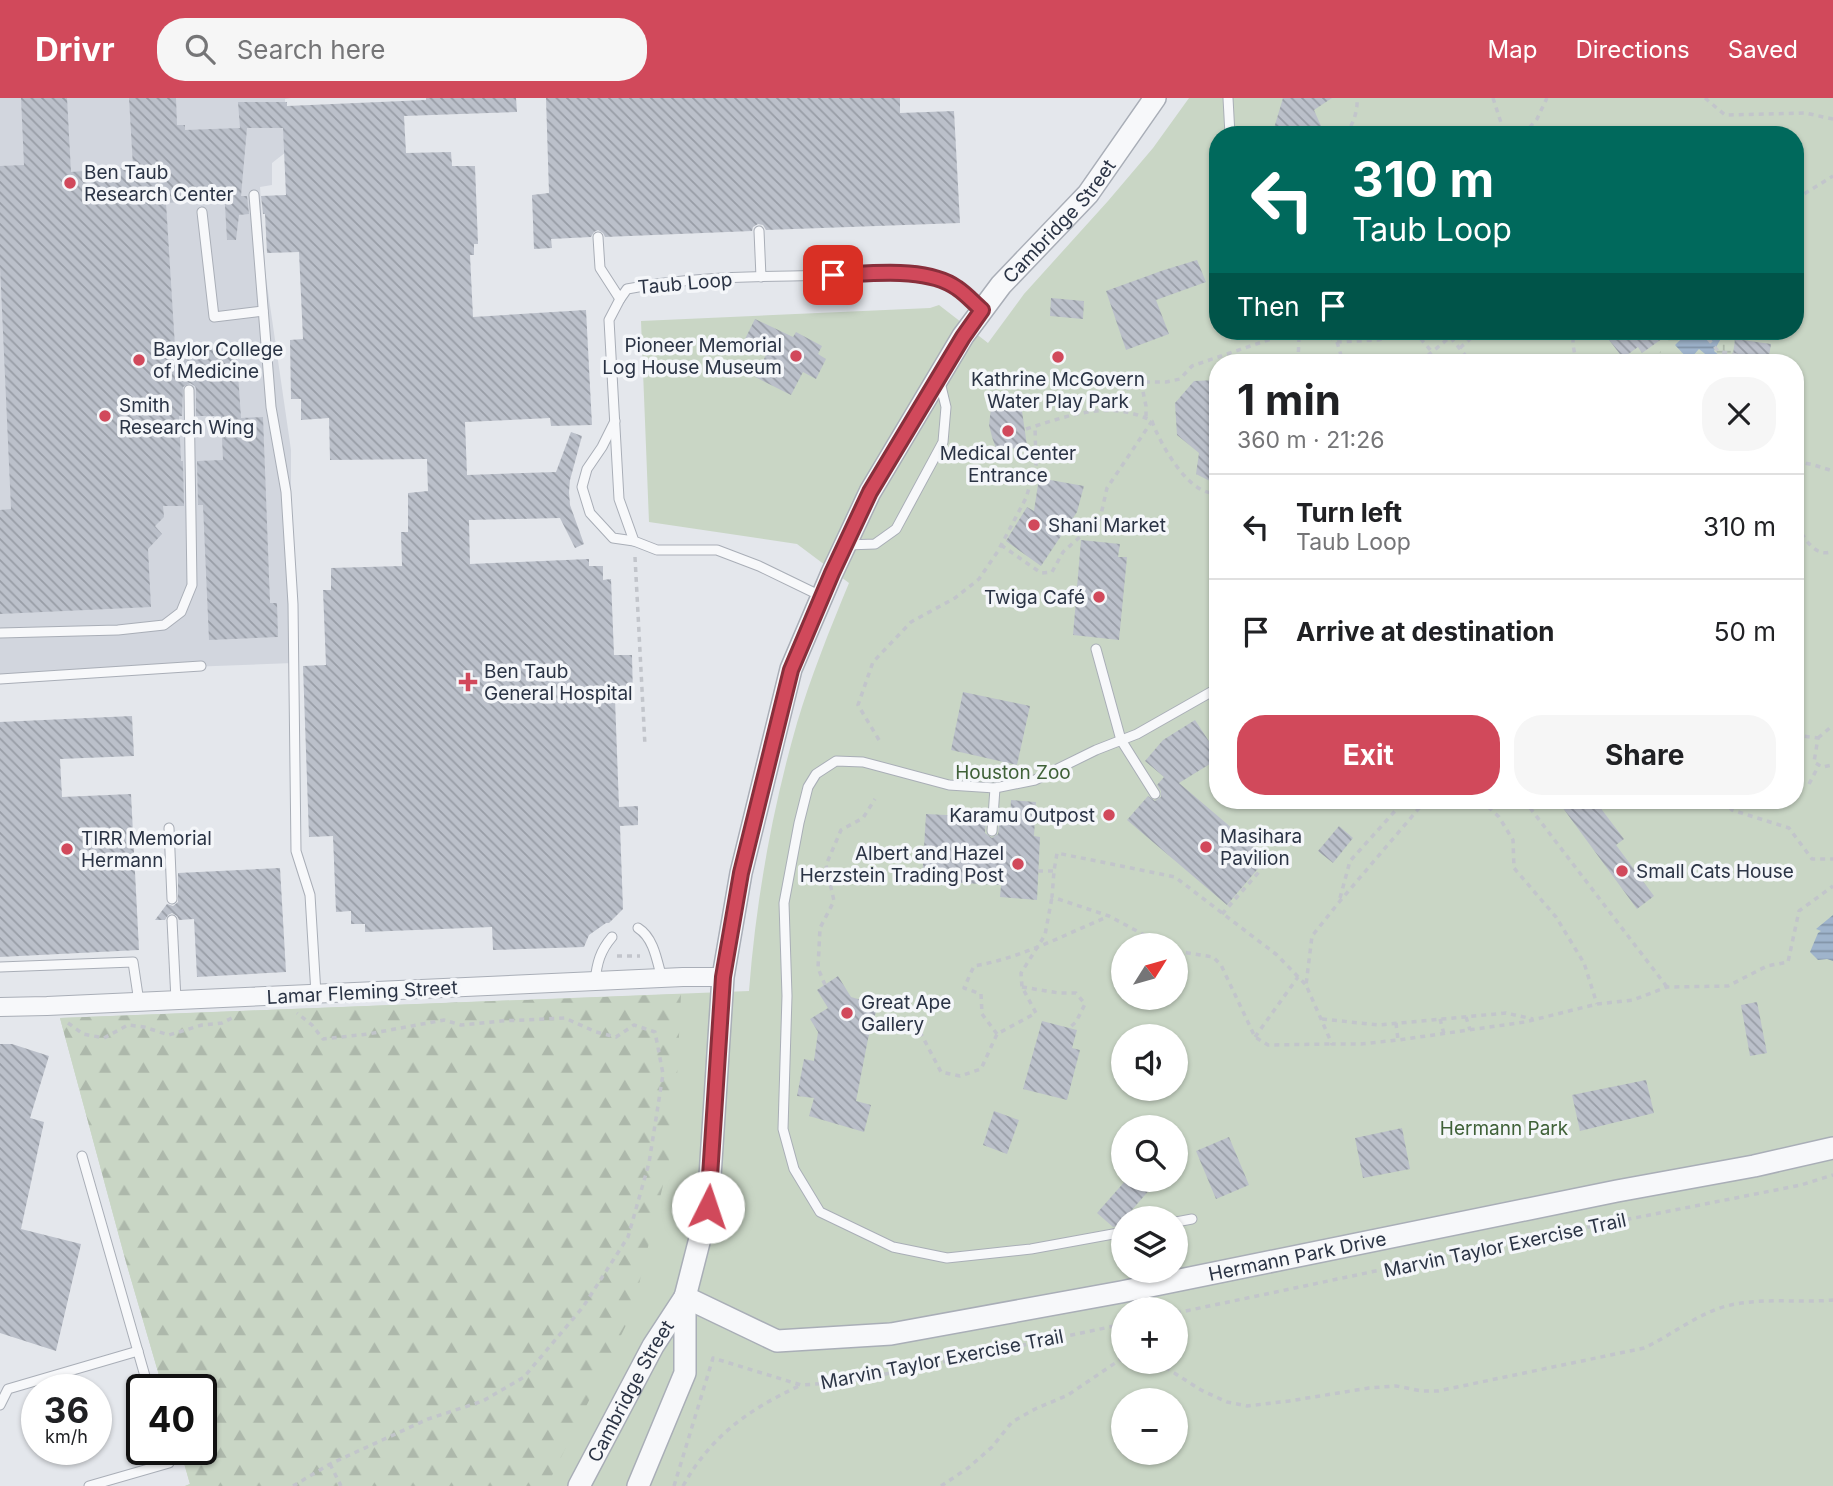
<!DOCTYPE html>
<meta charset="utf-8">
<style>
body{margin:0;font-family:Inter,sans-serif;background:#f6f6f6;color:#202124;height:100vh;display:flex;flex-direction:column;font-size:26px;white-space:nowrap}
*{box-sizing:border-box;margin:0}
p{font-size:23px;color:#757577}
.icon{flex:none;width:38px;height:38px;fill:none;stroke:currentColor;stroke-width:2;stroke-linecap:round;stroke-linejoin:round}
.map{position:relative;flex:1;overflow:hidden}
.panel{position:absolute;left:1209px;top:256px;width:595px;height:455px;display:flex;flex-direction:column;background:#fff;border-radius:28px;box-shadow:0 2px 5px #0004}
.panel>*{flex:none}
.top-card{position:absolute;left:1209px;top:28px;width:595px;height:214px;border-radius:28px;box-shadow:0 2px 5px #0004;background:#00695c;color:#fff;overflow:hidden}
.needle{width:46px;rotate:53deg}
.tools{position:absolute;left:1111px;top:835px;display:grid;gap:14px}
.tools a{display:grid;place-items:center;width:77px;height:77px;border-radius:50%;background:#fff;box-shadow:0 2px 5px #0004;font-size:35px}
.speed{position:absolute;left:21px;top:1276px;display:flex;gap:14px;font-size:35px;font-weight:700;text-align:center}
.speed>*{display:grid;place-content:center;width:91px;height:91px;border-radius:50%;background:#fff;box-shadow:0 2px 5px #0004;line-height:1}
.speed small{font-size:18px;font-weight:400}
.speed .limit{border:4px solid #111;border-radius:10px;background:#fff;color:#111}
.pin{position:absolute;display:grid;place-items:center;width:60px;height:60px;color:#fff;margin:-30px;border-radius:14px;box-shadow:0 4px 10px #0006}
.me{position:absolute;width:77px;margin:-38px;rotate:4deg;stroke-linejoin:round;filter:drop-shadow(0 0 5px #0008)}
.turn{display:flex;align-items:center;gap:24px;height:147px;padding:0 28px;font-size:32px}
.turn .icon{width:91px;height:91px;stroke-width:2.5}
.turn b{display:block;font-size:49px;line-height:60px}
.then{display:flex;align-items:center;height:66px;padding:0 28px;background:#0003;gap:14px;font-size:26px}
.round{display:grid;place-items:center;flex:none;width:74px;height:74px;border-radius:28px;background:#f6f6f6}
.headline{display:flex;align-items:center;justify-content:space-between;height:119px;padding:0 28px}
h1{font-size:42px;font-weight:700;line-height:52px}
.button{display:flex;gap:14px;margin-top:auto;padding:14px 28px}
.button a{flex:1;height:80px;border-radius:28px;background:#d1495b;color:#fff;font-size:28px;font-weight:700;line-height:80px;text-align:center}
.button a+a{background:#f6f6f6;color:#202124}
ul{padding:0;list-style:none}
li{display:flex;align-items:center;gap:21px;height:105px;padding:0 28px;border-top:2px solid #e0e0e0}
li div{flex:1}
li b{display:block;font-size:26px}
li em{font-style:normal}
header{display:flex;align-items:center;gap:42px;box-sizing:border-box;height:98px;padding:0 35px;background:#d1495b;color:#fff}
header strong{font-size:33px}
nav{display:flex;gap:38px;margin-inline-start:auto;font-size:24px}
.search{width:490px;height:63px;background:#f6f6f6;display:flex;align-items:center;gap:18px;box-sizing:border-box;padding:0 24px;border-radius:28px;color:#757577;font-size:26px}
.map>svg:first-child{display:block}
.built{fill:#d2d6de}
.green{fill:#c9d6c5;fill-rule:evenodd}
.forest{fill:url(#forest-firs)}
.wetland{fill:url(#wetland-marsh)}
.water{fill:url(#water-rules)}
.building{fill:url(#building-back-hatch)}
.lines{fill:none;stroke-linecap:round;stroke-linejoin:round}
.service-casing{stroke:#a9aeb7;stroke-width:11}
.minor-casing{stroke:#a9aeb7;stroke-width:20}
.tertiary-casing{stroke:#a9aeb7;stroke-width:24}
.path{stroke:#c2c5cb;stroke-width:3.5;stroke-dasharray:5 5;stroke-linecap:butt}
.service{stroke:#f7f8fa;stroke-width:9}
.minor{stroke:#f7f8fa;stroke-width:18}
.tertiary{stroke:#f7f8fa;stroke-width:21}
.route-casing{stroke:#882f3b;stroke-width:18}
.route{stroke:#d1495b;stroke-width:12}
.poi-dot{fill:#d1495b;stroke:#f4f6f9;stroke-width:2.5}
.labels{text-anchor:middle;stroke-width:7;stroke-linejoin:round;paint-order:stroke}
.poi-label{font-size:19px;fill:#2b3445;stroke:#f4f6f9;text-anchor:start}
.street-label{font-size:19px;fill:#2b3445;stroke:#f4f6f9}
.park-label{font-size:19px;fill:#3f6138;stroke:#f4f6f9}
</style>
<header>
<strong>Drivr</strong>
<div class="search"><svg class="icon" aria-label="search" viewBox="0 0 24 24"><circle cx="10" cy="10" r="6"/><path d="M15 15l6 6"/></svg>Search here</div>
<nav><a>Map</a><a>Directions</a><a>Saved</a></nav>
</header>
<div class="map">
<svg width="1833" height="1388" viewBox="0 0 1833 1388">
<defs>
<pattern id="forest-firs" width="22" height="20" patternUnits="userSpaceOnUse" patternTransform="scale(1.75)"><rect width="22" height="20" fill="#c9d6c5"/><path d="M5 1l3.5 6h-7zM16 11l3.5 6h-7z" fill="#adb8ab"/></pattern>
<pattern id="wetland-marsh" width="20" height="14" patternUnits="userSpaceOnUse" patternTransform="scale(1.75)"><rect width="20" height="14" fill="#c9d6c5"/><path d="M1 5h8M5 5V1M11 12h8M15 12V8" fill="none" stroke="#adb8ab"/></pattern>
<pattern id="water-rules" width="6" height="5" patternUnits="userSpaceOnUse" patternTransform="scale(1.75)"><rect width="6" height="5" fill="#9fb4cc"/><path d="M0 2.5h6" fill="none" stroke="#8293a7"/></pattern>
<pattern id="building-back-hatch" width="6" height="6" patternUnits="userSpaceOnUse" patternTransform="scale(1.75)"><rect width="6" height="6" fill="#bbc0ca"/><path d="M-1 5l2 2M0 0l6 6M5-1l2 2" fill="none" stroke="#989da6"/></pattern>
</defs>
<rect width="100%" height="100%" fill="#e4e7ec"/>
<polygon class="built" points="0,0 291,0 285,1 286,54 272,65 272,87 260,89 265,173 291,352 291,467 293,565 0,576"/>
<path class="green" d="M1189 0H1833V1388H185L190 1386 180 1351H201V1292L163 1291 126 1164 60 920 749 893C756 802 772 712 797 625 811 578 830 531 849 485L797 446 649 424 641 223 930 210 939 207 988 245 1024 196 1108 103 1153 50ZM1218 37H1796V233H1218ZM1218 264H1796V702H1218ZM1124 847H1176V900H1124ZM1124 938H1176V990H1124ZM1124 1029H1176V1082H1124ZM1124 1120H1176V1172H1124ZM1124 1211H1176V1264H1124ZM1124 1302H1176V1354H1124Z"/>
<polygon class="forest" points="681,896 674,1042 632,1215 547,1388 185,1388 190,1386 180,1351 201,1351 201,1292 163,1291 126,1164 60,920"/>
<polygon class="wetland" points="1675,233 1764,233 1776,264 1653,264"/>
<g class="water">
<polygon points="1689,233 1725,233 1714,253 1727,264 1715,264 1699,251 1689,262 1675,247"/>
<polygon points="1833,817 1833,863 1827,861 1818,862 1810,854 1818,835 1821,833 1816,831"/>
</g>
<g class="building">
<polygon points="21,0 67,0 71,74 133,69 129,0 176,0 177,27 185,27 185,32 240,30 238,4 287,4 287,8 426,2 426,0 516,0 517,14 404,18 406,55 451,54 452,68 475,68 478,146 474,146 474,157 470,157 473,219 586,212 592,327 551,328 550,320 465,324 467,377 556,374 571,334 582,338 570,382 569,394 570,407 584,446 575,450 560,420 469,422 470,466 589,461 589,468 603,468 603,482 611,481 614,557 632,557 633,600 615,601 619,709 638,708 638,727 620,728 623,811 609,825 606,825 589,837 584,849 493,852 492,829 365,834 365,826 351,826 351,813 336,814 333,738 309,739 303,568 326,567 323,492 331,492 331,470 402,468 401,434 408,434 408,395 428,393 427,361 330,362 329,320 301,322 301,301 291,301 290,242 303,241 299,154 267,155 265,116 263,116 261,98 286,97 283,30 247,30 241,98 247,98 249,116 239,117 236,142 227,142 224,90 180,92 181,104 166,105 175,249 236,246 241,320 263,319 270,505 277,505 278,539 209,542 203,407 198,407 197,363 223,362 221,318 196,318 196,291 195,288 190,285 183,289 182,318 179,318 181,363 183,363 184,408 163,408 164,419 155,428 162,436 148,451 151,509 0,516 0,412 11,411 0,168 0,68 24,67"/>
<polygon points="546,0 900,0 900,15 954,13 960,125 766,132 763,127 758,126 753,129 752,133 605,139 603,135 598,132 594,134 591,139 551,141 552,150 534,151 532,97 549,95"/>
<polygon points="1283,0 1332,0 1314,12 1325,37 1272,37"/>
<polygon points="1197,162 1206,184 1156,202 1169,236 1126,252 1106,193 1164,172"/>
<polygon points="1051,200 1084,203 1083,221 1050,218"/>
<polygon points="755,221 793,239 796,234 822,248 818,256 826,261 816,281 803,274 791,297 755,279 766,257 743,245"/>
<polygon points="1602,233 1673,233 1642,255 1638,249 1623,260"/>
<polygon points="1735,241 1771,246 1768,264 1732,264"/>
<polygon points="1218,282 1218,387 1196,376 1199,355 1177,337 1175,305 1194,283"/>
<polygon points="1021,306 1027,348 997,353 992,339 989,327 991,310"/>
<polygon points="1039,380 1084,388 1077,414 1041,468 1006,443 1027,409 1034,413"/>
<polygon points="1081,442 1120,446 1118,459 1127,459 1119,542 1073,537"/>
<polygon points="963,594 1030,608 1017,667 951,652"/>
<polygon points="132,618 134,658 60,661 62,699 131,696 139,852 0,859 0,624"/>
<polygon points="1195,622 1218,657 1218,661 1179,685 1267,760 1227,807 1127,722 1148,698 1155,703 1161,699 1161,693 1157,687 1164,679 1145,663 1163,642"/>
<polygon points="1011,702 1036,704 1034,738 1040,739 1037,802 1000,799 1001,787 922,783 926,716 986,719 985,735 992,740 998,736 1000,720 1010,721"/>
<polygon points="1557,702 1581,702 1587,711 1596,704 1624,741 1616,747 1654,798 1637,811"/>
<polygon points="1339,728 1353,740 1333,765 1318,753"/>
<polygon points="280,770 286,874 197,879 194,821 179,822 177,818 172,815 168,817 165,822 155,822 167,806 173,808 178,804 178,775"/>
<polygon points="838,878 851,899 878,907 868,941 856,1003 871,1007 864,1034 809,1018 814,1000 797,998 804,961 814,963 818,934 810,921 828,910 817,892"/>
<polygon points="1757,904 1767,955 1750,958 1741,907"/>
<polygon points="1042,923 1077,932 1072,950 1080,952 1067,1002 1023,991"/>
<polygon points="0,946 12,946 49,958 30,1020 44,1024 21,1131 81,1146 56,1253 0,1235"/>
<polygon points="1646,982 1654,1015 1580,1033 1572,997"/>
<polygon points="994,1013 1019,1022 1007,1056 983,1047"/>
<polygon points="1402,1030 1410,1071 1363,1080 1355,1040"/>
<polygon points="1229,1039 1249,1087 1216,1101 1196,1053"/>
<polygon points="1126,1082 1158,1082 1118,1128 1113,1129 1097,1115"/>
</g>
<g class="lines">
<g class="service-casing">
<g id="service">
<polyline points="1228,0 1230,37"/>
<polyline points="254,97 271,309 286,394 293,506 296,753 310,797 316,896"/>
<polyline points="202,114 214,219 263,213"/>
<polyline points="759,133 761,179"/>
<polyline points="598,139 600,170 620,201"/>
<polyline points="615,323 602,349 587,371 582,389 590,415 613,440 634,443"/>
<polyline points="847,447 875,446 896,431 943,344 946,309 940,284"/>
<path d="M823 499 759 468 717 452H657L634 443 619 401 609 222 620 201 627 191C690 178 761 179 826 177 863 176 903 170 939 181 956 186 969 200 982 212"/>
<polyline points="0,535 118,532 164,527 181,514 192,487 189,292"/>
<polyline points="1096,551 1121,642 1155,696"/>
<polyline points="0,581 201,568"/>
<polyline points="169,730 172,801"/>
<polyline points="992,733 995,690"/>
<polyline points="172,822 176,902"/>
<path d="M638 830C654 840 657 863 662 881"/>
<polyline points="0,869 133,864 139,904"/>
<path d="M595 883C597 865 600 853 612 839"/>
<polyline points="82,1058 149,1292"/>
<polyline points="1176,1124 1192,1121"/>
<polyline points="1124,1134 1031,1151 947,1160 893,1149 820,1114 794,1071 783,1031 787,898 784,805 799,725 808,689 816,676 836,663 863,664 949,687 995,690 1035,682 1096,652 1137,636 1218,590"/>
<polyline points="0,1307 8,1291 138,1253"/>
<polyline points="89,1388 169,1365 165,1351"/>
</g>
</g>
<g class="minor-casing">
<polyline id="minor" points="0,909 47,908 683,879 723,879"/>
</g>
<g class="tertiary-casing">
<g id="tertiary">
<path id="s1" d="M685 1199 777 1243 891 1236 1121 1194 1617 1093 1754 1068 1833 1050"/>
<path id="s2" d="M579 1388 653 1248 685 1199"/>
<path id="s3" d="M638 1388 685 1275V1199L708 1109 723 879 741 775 791 571 832 475 870 394 963 238 1001 187 1088 96 1155 0"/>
</g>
</g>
<g class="path">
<polyline points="1493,0 1505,37"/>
<polyline points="1705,0 1725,17 1805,15 1833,21"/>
<path d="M1346 37C1353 25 1358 14 1357 0"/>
<polyline points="1523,37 1537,21 1547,0"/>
<polyline points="1796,101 1833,78"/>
<polyline points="1320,233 1337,244 1378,242 1410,233"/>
<polyline points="1414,233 1432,254"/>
<polyline points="1563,233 1573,235"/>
<polyline points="1702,233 1718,253 1768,264"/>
<polyline points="1337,244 1343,264"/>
<polyline points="1460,250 1479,233"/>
<polyline points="1298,264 1299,240 1304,233"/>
<polyline points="1420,264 1450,239 1471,264"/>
<polyline points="1575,264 1576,262 1573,247 1573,235 1579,233"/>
<polyline points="1141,284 1146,308 1146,320"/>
<polyline points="1796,302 1796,311"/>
<polyline points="1104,311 1127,291 1141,284 1166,284 1180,281 1192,268 1224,257 1274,240 1299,240"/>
<path d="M1026 331C1068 318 1109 301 1152 323 1159 344 1191 402 1218 394"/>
<polyline points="1796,363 1814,367 1833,373"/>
<path d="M1796 427C1805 440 1815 461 1833 453"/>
<polyline points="1001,447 1041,475 1052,474 1063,454 1100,421 1107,390 1152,323"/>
<polyline points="635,459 645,648"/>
<polyline points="1796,625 1802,638"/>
<polyline points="1818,640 1832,628"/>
<polyline points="879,642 858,607 873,564 911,524 955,500 979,481 998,453 1026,400 1036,367 1035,328"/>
<polyline points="1796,642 1802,638 1818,640 1814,664 1822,669 1833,667"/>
<polyline points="1809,686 1819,667"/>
<polyline points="1426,702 1340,803 1312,838 1306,887 1332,946 1361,946 1398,942 1525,924 1597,906 1633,902 1667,889 1728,888 1767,868 1788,864 1799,813 1833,788"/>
<polyline points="1481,702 1499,719 1513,742 1514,770 1556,819 1584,865 1597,906"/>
<polyline points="1524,702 1667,889"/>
<polyline points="1723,702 1732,712 1789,730 1812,761 1833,761"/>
<polyline points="1038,773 1054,773"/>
<polyline points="1340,800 1350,763 1405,702"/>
<polyline points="1222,816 1266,766"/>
<polyline points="1163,847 1109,818 1052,799 1054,773 1057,755 1175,779 1277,857 1306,887"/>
<polyline points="1176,853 1213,859 1221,867 1255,939 1268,947 1332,946"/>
<polyline points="617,858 640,858"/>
<polyline points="825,887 818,870 820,830 834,803 826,767 841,732 863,720 875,701"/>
<polyline points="1022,889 1059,895 1076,895 1085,906 1076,924 1069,930"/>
<polyline points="1466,919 1470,932"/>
<polyline points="874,921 917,928 941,974 960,978 981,971 997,936 1036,915 1022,889 1021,875 1045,837 1052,799"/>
<polyline points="1322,921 1379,927 1506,915 1533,921"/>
<polyline points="1440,921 1444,936"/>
<polyline points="68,925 83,936 104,940 128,927 144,929 169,937 202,927 222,925 234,919"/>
<polyline points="1396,925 1398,942"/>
<path d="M997 936 982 916 981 896 964 890 974 868C1021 860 1064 837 1107 819"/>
<polyline points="1255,939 1298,879"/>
<polyline points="1176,1215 1523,1142 1801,1087 1833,1077"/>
<path d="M1157 1264 1201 1292 1227 1304 1247 1308 1289 1303 1369 1290 1396 1288 1422 1293H1438L1644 1250C1674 1236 1703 1211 1736 1206 1768 1200 1801 1205 1833 1202"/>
<polyline points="330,1366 341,1388"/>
<polyline points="293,1388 330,1366 428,1321 483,1303 524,1279 583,1209 628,1139 649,1065 663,976 655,934 634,927 616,939 596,934 565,920 501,923 461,927 444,922 368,936 323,941 312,927 297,915"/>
<polyline points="674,1388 713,1260 801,1287 847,1284 1124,1226"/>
<path d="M683 1388C711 1338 748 1312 799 1288"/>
<polyline points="941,1388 968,1370 992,1349 1012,1324 1035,1311 1068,1297 1124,1259"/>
</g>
<use href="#service" class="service"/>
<use href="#minor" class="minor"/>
<use href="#tertiary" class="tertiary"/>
</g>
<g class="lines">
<g class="route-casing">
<path id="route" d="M708 1109 723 879 741 775 791 572 832 475 870 394 963 239 982 212C974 205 966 196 957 190 926 168 870 176 833 177"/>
</g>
<use href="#route" class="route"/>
</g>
<g class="poi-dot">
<circle cx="70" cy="85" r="7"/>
<circle cx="796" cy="258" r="7"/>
<circle cx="1058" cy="259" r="7"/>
<circle cx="139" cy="262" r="7"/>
<circle cx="105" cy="318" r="7"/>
<circle cx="1008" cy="333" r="7"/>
<circle cx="1034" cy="427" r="7"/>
<circle cx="1099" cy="499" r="7"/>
<path d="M464.5 573.5h7v7h7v7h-7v7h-7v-7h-7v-7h7z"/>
<circle cx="1109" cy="717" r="7"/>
<circle cx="1206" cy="749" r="7"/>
<circle cx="67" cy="751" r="7"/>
<circle cx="1018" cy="766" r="7"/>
<circle cx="1622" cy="773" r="7"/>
<circle cx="847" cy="915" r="7"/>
</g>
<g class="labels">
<g class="poi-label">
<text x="84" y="81">Ben Taub<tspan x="84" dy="22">Research Center</tspan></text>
<text x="782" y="254" text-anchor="end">Pioneer Memorial<tspan x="782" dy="22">Log House Museum</tspan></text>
<text x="153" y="258">Baylor College<tspan x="153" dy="22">of Medicine</tspan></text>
<text x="1058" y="288" text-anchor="middle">Kathrine McGovern<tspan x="1058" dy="22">Water Play Park</tspan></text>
<text x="119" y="314">Smith<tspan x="119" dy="22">Research Wing</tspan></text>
<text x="1008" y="362" text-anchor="middle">Medical Center<tspan x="1008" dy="22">Entrance</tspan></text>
<text x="1048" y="434">Shani Market</text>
<text x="1085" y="506" text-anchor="end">Twiga Café</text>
<text x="484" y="580">Ben Taub<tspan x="484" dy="22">General Hospital</tspan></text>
<text x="1095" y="724" text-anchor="end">Karamu Outpost</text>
<text x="1220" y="745">Masihara<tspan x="1220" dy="22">Pavilion</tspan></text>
<text x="81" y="747">TIRR Memorial<tspan x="81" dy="22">Hermann</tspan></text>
<text x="1004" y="762" text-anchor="end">Albert and Hazel<tspan x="1004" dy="22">Herzstein Trading Post</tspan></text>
<text x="1636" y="780">Small Cats House</text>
<text x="861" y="911">Great Ape<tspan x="861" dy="22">Gallery</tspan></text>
</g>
<g class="street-label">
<text dy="7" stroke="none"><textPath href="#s3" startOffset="1363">Cambridge Street</textPath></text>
<text transform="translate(685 185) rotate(-5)" y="7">Taub Loop</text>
<text transform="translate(362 894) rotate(-3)" y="7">Lamar Fleming Street</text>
<text transform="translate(1505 1147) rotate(-12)" y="7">Marvin Taylor Exercise Trail</text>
<text dy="7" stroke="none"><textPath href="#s1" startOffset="630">Hermann Park Drive</textPath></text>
<text transform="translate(942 1261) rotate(-11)" y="7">Marvin Taylor Exercise Trail</text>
<text dy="7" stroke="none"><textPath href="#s2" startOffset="108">Cambridge Street</textPath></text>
</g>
<g class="park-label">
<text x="1013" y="681">Houston Zoo</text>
<text x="1504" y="1037">Hermann Park</text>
</g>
</g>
</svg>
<div class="tools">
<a><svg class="needle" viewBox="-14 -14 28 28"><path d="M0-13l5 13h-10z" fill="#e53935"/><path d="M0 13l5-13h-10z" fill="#757577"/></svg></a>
<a><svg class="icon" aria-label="sound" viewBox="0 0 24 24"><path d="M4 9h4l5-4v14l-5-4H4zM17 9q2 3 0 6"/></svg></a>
<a><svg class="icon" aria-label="search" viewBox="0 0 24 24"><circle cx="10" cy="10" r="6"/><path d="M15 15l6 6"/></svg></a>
<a><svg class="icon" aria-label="layers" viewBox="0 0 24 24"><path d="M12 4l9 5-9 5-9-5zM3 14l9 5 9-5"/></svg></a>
<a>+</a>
<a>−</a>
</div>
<div class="speed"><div>36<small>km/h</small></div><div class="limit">40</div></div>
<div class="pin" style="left:833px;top:177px;background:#d93025"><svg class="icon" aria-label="arrive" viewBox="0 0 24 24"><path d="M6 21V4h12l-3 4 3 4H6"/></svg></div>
<svg class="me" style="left:708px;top:1109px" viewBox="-20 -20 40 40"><circle r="19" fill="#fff"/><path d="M0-13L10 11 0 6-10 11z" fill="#d1495b"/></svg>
<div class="top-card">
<div class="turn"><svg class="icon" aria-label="left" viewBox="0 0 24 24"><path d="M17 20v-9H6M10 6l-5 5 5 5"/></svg><div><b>310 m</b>Taub Loop</div></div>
<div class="then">Then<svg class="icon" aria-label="arrive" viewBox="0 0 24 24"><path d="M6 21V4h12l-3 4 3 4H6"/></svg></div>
</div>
<section class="panel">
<div class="headline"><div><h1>1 min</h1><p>360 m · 21:26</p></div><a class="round"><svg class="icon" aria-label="close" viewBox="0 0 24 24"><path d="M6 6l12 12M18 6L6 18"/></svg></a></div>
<ul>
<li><svg class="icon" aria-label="left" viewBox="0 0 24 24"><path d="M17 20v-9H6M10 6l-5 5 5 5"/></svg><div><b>Turn left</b><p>Taub Loop</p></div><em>310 m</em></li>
<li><svg class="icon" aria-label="arrive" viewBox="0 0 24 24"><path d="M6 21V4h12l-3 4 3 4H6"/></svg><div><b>Arrive at destination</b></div><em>50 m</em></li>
</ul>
<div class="button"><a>Exit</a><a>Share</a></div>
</section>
</div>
